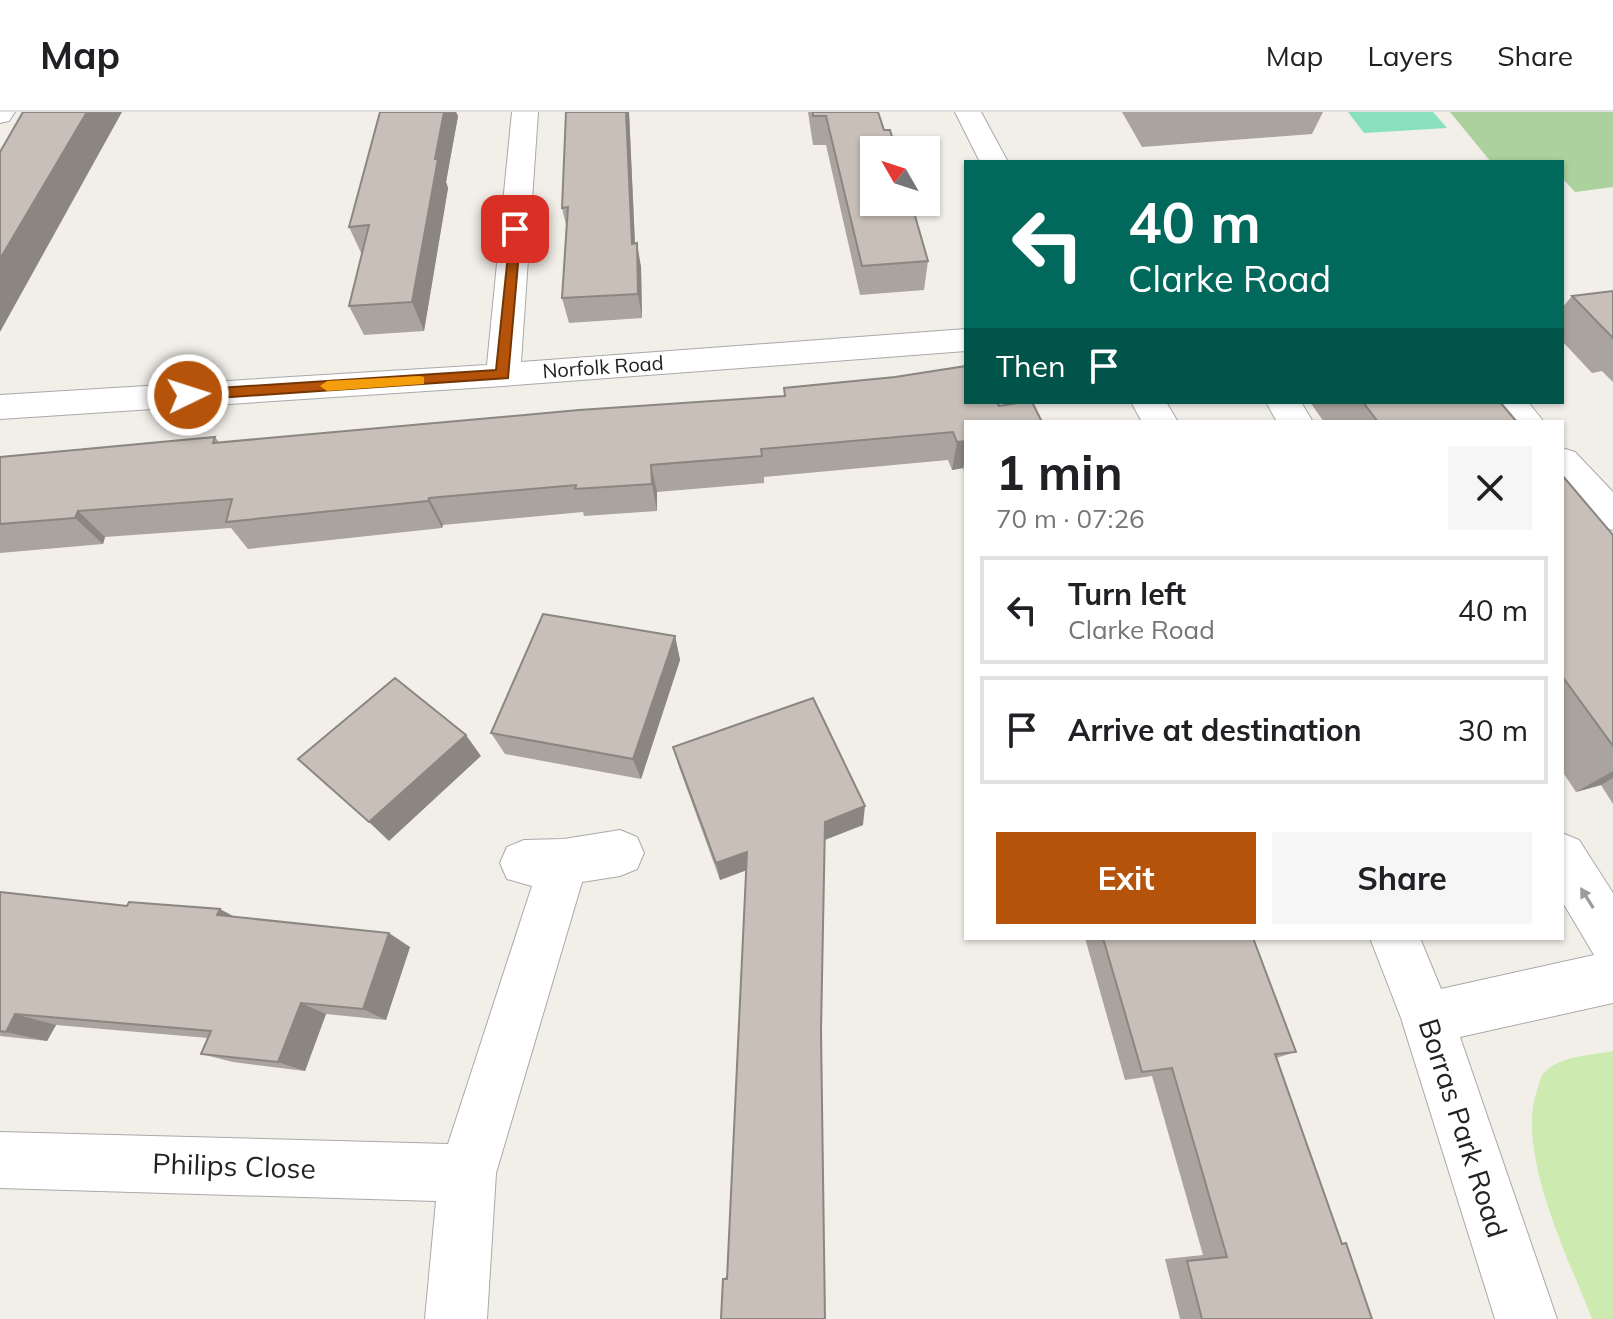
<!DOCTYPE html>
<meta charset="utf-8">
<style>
body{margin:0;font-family:Mulish,sans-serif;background:#f6f6f6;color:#202124;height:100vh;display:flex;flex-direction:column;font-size:30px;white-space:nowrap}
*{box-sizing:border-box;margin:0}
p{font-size:26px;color:#757577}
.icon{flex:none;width:44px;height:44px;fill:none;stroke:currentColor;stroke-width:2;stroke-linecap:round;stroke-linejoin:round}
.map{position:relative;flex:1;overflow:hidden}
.drawer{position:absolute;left:964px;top:308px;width:600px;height:520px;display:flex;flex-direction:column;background:#fff;border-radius:0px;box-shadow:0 2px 6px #0004}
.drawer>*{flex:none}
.hud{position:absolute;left:964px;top:48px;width:600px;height:244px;border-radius:0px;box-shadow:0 2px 6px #0004;background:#00695c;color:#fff;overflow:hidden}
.needle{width:52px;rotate:309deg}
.controls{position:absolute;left:860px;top:24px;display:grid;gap:16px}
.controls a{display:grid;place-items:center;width:80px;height:80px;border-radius:0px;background:#fff;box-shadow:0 2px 6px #0004;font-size:40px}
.pin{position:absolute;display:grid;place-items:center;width:68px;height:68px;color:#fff;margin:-34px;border-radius:16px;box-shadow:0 4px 12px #0006}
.me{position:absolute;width:88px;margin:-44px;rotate:86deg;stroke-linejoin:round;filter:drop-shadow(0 0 6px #0008)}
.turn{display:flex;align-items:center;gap:28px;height:168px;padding:0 32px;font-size:36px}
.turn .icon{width:104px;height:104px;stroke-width:2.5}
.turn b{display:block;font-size:56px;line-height:68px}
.then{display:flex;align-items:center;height:76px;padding:0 32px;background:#0003;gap:16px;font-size:30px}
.round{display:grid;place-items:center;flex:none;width:84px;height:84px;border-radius:0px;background:#f6f6f6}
.summary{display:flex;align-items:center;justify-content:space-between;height:136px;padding:0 32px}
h1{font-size:48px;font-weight:700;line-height:60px}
.primary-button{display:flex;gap:16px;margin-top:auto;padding:16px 32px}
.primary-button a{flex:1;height:92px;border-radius:0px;background:#b45309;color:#fff;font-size:32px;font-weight:700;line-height:92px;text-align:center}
.primary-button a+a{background:#f6f6f6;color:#202124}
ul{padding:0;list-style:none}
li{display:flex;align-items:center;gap:24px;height:108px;margin:0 16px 12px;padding:0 16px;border:4px solid #e0e0e0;border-radius:0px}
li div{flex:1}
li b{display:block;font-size:30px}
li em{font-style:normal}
header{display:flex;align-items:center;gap:48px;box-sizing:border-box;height:112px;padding:0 40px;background:#fff;border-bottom:2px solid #e0e0e0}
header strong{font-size:38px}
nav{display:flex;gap:44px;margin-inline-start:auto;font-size:28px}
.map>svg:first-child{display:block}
.grass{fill:#cdebb0}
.forest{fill:#add19e}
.pitch{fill:#88e0be}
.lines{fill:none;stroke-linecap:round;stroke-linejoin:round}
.minor-casing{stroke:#a9a9a9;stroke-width:2}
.minor{fill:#fff;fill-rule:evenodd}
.wall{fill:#aba49e}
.shaded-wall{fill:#8b8681}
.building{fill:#c7bfb8;stroke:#8b8681;stroke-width:2}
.oneway{fill:#9c9c9c}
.route{fill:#b45309;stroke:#753606;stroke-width:2}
.slow{fill:#f59e0b}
.labels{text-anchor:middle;stroke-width:6;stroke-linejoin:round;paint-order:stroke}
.far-street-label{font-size:20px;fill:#222;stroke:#fff}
.near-street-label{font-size:28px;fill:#222;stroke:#fff}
</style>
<header>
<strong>Map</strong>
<nav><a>Map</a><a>Layers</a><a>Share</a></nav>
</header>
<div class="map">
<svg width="1613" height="1207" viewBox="0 0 1613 1207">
<rect width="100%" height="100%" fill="#f2efe9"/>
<path class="grass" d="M1613 939V1207H1592C1569 1147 1515 1040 1537 978 1539 974 1540 965 1544 961 1558 944 1593 943 1613 939Z"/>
<polygon class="forest" points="1450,0 1613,0 1613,75 1575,80 1562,66 1562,50 1491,50"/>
<polygon class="pitch" points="1348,0 1433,0 1447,16 1364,21"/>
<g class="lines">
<g class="minor-casing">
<g id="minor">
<polygon points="0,0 15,0 9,9 0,11"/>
<polygon points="512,0 538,0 521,250 966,217 966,239 503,274 0,307 0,283 487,253"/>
<polygon points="955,0 981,0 1008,50 980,50"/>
<polygon points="1131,290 1166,290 1178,310 1142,310"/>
<polygon points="1266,290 1301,290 1313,310 1277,310"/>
<polygon points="1491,290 1528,290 1544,310 1506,310"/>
<polygon points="1562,336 1575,340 1613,380 1613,418 1599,414 1562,373"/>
<polygon points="620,718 637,725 644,741 637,757 620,764 582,770 496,1061 487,1207 425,1207 436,1089 0,1076 0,1020 448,1032 532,774 507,767 500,751 507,735 524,728 564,727"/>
<polygon points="1562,721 1579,728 1613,781 1613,891 1460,925 1557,1207 1495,1207 1401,906 1370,826 1420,826 1441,877 1594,843 1562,789"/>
</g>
</g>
<use href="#minor" class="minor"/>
</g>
<g class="wall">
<polygon points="380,0 456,0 458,4 446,70 448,76 424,219 364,223 349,194 362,143 349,115"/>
<polygon points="566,0 629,0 635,131 641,155 642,206 569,211 562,186 566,113 562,96"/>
<polygon points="808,0 878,0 928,149 924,178 860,183 826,33 813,33"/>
<polygon points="1122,0 1323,0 1312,22 1142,35"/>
<polygon points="1613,179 1613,270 1602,259 1592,261 1562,229 1562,196 1572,184"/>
<polygon points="784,276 966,310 966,366 963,356 952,358 948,348 764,365 764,371 657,380 657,399 584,404 583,400 443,413 442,416 248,437 231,416 105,425 103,432 0,441 0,345 215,325 219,330 784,284"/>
<polygon points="1310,290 1500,290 1517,310 1324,310"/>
<polygon points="1562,363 1613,423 1613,692 1601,673 1576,680 1562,659"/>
<polygon points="675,524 680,548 641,667 505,642 491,621"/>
<polygon points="673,635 863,713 825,728 821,919 825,1207 723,1167 727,1164 746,758 720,768 679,655"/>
<polygon points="0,780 235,805 410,835 386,908 326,902 305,959 233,950 201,942 208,926 56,913 47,929 0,924"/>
<polygon points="1085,826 1253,826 1296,940 1276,946 1341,1131 1346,1131 1372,1207 1180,1207 1165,1147 1203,1143 1152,964 1125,968"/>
</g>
<g class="shaded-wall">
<polygon points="87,0 122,0 0,220 0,147"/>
<polygon points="444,0 456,0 458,4 446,70 448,76 424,219 412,190 435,47"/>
<polygon points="626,0 629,0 636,156 632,132"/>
<polygon points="637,131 641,155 642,206 638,182"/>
<polygon points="966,329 966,342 963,356 952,358 957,330"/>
<polygon points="651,353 657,380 657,399 652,372"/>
<polygon points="429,386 443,413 442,416 428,389"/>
<polygon points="78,399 105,425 103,432 75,406"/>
<polygon points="675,524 680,548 641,667 633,647"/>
<polygon points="466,623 481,644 389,729 369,710"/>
<polygon points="1613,659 1613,666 1601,673 1576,680"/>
<polygon points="865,694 863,713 824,728 825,710"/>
<polygon points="747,740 750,757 720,768 716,751"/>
<polygon points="220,797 248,812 217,803"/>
<polygon points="389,821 410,835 386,908 363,897"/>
<polygon points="301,891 326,902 305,959 278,950"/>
<polygon points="15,902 56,913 47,929 6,920"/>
</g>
<g class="building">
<polygon points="23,0 87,0 0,147 0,40"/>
<polygon points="380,0 444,0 435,47 438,47 412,190 349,194 369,113 349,115"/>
<polygon points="566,0 626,0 632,132 637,131 638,182 562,186 568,95 562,96"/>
<polygon points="813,0 878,0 884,18 890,18 896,38 874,38 874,90 911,90 928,149 862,154 826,4 813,4"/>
<polygon points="1613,179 1613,226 1572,184"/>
<polygon points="966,254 966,290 997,290 999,294 1024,290 1032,290 1042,310 966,310 966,329 957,330 953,320 761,337 762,344 651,353 652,372 575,377 576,373 429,386 428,389 226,410 232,387 78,399 75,406 0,412 0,345 215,325 213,331 579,298 785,284 784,276 895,265"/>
<polygon points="1363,290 1500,290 1517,310 1378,310"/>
<polygon points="1562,363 1613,423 1613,634 1562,564"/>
<polygon points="543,502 675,524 633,647 491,621"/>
<polygon points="395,566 466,623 369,710 298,647"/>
<polygon points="813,586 865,694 825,710 821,919 825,1207 721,1207 723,1167 727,1167 747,740 716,751 673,635"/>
<polygon points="0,780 127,794 129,790 220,797 217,803 389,821 363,897 301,891 278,950 201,942 211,919 15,902 6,920 0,919"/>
<polygon points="1103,826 1253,826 1296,940 1275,942 1342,1132 1346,1131 1372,1207 1202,1207 1187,1149 1227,1145 1172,956 1142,960"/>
</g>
<defs><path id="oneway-solid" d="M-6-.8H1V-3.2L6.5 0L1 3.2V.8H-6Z" transform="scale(2)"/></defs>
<use class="oneway" href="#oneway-solid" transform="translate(1587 786) rotate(-122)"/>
<polygon class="route" points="511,114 521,117 508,266 188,288 181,283 188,278 496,258"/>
<polygon class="slow" points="419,264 424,265 424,272 327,279 320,274 327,269"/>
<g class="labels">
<g class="far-street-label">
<text transform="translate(603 255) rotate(-4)" y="7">Norfolk Road</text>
</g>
<g class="near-street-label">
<text transform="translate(1463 1016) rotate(72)" y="10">Borras Park Road</text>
<text transform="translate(234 1054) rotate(2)" y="10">Philips Close</text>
</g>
</g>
</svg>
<div class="controls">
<a><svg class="needle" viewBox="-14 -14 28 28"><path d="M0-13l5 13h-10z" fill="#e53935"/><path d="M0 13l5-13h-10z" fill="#757577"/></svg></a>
</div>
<div class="pin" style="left:515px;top:117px;background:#d93025"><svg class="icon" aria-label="arrive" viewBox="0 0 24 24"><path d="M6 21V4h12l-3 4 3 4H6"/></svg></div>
<svg class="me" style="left:188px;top:283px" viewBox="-20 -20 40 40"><circle r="17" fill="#b45309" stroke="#fff" stroke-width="3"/><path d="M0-11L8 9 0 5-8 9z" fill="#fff"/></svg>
<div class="hud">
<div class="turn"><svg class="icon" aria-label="left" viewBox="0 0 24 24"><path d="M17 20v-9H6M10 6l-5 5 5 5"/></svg><div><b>40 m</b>Clarke Road</div></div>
<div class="then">Then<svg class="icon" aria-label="arrive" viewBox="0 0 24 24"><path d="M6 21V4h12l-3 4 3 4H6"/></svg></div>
</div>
<section class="drawer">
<div class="summary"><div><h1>1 min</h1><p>70 m · 07:26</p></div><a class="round"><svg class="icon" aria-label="close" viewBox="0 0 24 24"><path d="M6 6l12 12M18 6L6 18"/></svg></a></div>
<ul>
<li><svg class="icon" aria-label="left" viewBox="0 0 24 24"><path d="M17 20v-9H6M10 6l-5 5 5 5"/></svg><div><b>Turn left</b><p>Clarke Road</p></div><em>40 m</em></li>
<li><svg class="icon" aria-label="arrive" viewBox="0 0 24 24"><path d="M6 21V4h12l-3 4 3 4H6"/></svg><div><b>Arrive at destination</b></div><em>30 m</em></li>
</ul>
<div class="primary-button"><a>Exit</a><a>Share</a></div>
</section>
</div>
